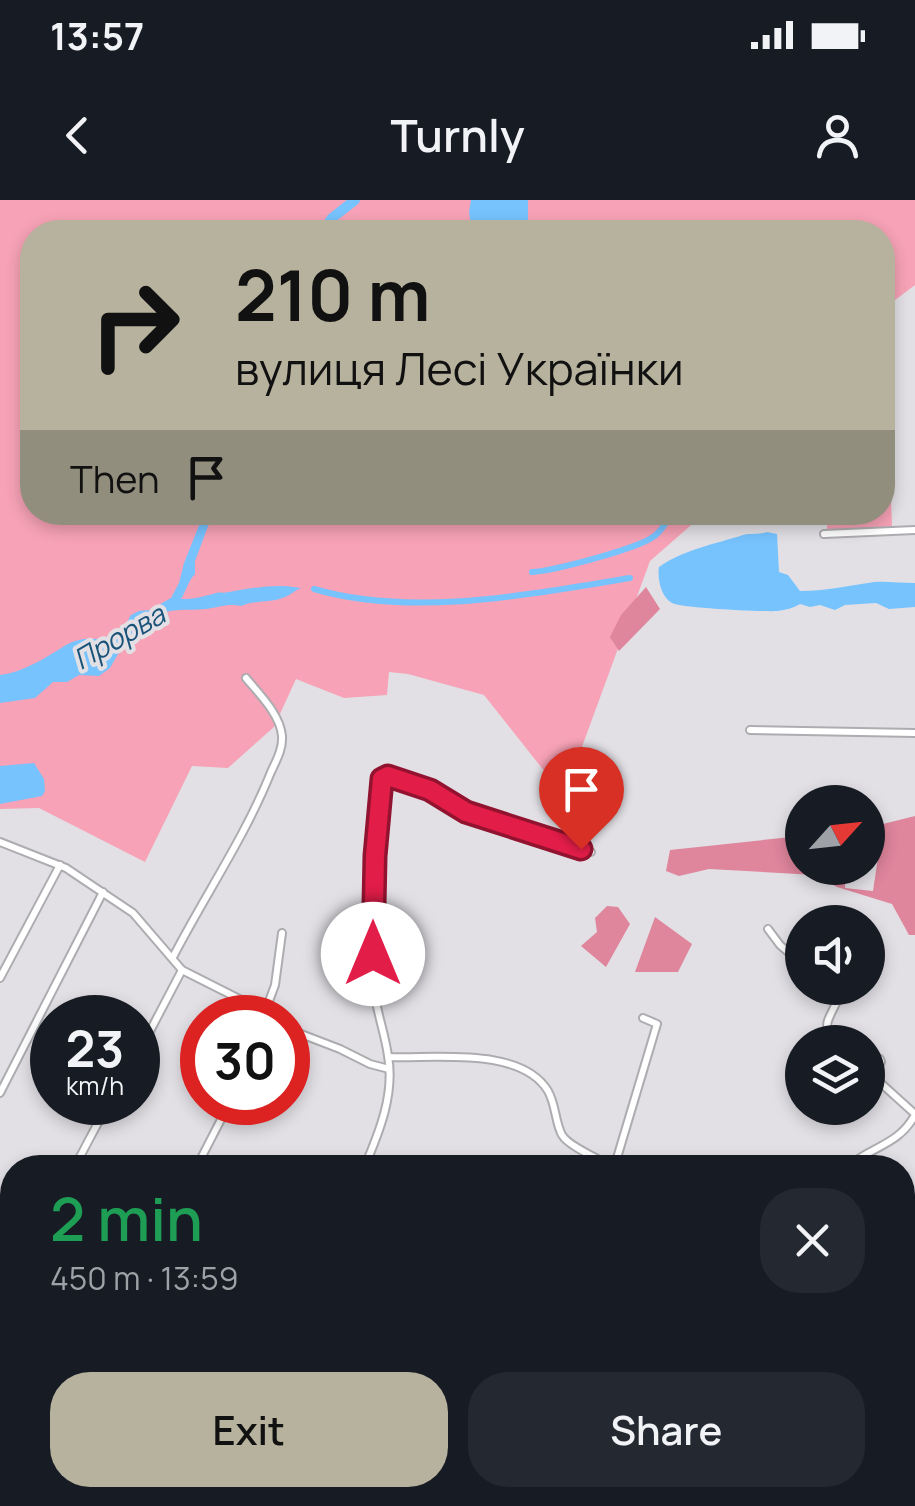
<!DOCTYPE html>
<meta charset="utf-8">
<style>
body{margin:0;font-family:Manrope,sans-serif;background:#242831;color:#f1f3f6;height:100vh;display:flex;flex-direction:column;font-size:38px;white-space:nowrap}
*{box-sizing:border-box;margin:0}
p{font-size:32px;color:#9ea1a6}
.icon{flex:none;width:55px;height:55px;fill:none;stroke:currentColor;stroke-width:2;stroke-linecap:round;stroke-linejoin:round}
.map{position:relative;flex:1;overflow:hidden}
.details{position:absolute;left:0px;top:955px;width:915px;height:352px;display:flex;flex-direction:column;background:#171b24;border-radius:40px 40px 0 0;box-shadow:0 5px 15px #0003}
.details>*{flex:none}
.guide{position:absolute;left:20px;top:20px;width:875px;height:305px;border-radius:40px;box-shadow:0 5px 15px #0003;background:#b7b29d;color:#111;overflow:hidden}
.needle{width:65px;rotate:63deg}
.controls{position:absolute;left:785px;top:585px;display:grid;gap:20px}
.controls a{display:grid;place-items:center;width:100px;height:100px;border-radius:50%;background:#171b24;box-shadow:0 5px 15px #0003;font-size:50px}
.speed{position:absolute;left:30px;top:795px;display:flex;gap:20px;font-size:50px;font-weight:700;text-align:center}
.speed>*{display:grid;place-content:center;width:130px;height:130px;border-radius:50%;background:#171b24;box-shadow:0 5px 15px #0003;line-height:1}
.speed small{font-size:25px;font-weight:400}
.speed .limit{border:15px solid #d22;background:#fff;color:#111}
.pin{position:absolute;display:grid;place-items:center;width:85px;height:85px;color:#fff;margin:-102px -42px;border-radius:50% 50% 50% 0;rotate:-45deg;box-shadow:0 0 10px #0007}
.pin .icon{rotate:45deg}
.me{position:absolute;width:110px;margin:-55px;rotate:0deg;stroke-linejoin:round;filter:drop-shadow(0 0 8px #0008)}
.turn{display:flex;align-items:center;gap:35px;height:210px;padding:0 50px;font-size:45px}
.turn .icon{width:130px;height:130px;stroke-width:2.5}
.turn b{display:block;font-size:70px;line-height:85px}
.then{display:flex;align-items:center;height:95px;padding:0 50px;background:#0003;gap:20px;font-size:38px}
.round{display:grid;place-items:center;flex:none;width:105px;height:105px;border-radius:40px;background:#242831}
.overview{display:flex;align-items:center;justify-content:space-between;height:170px;padding:0 50px}
h1{font-size:60px;font-weight:600;line-height:75px;color:#1e9e55}
.primary-button{display:flex;gap:20px;margin-top:auto;padding:20px 50px}
.primary-button a{flex:1;height:115px;border-radius:40px;background:#b7b29d;color:#111;font-size:40px;font-weight:600;line-height:115px;text-align:center}
.primary-button a+a{background:#242831;color:#f1f3f6}
.status{display:flex;justify-content:space-between;align-items:center;height:70px;padding:0 50px;background:#171b24;direction:ltr}
.status svg{height:28px;fill:currentColor}
header{display:flex;justify-content:space-between;align-items:center;height:130px;padding:0 50px;background:#171b24;font-size:45px;font-weight:600}
.map>svg:first-child{display:block}
.green{fill:#f7a2b6}
.forest{fill:#df859c}
.water{fill:#77c3fe}
.lines{fill:none;stroke-linecap:round;stroke-linejoin:round}
.canal{stroke:#77c3fe;stroke-width:6}
.river{stroke:#77c3fe;stroke-width:10}
.minor-casing{stroke:#adacb0;stroke-width:10}
.minor{stroke:#fff;stroke-width:6}
.route-casing{stroke:#92132f;stroke-width:25}
.route{stroke:#e11d48;stroke-width:18}
.labels{text-anchor:middle;stroke-width:8;stroke-linejoin:round;paint-order:stroke}
.water-label{font-size:28px;font-style:italic;fill:#1a5379;stroke:#e2e0e5}
</style>
<div class="status"><b>13:57</b><svg viewBox="0 0 49 12"><path d="M0 12V9h3v3zM5 12V6h3v6zM10 12V3h3v9zM15 12V0h3v12zM26 1h20v11H26zM47 4h2v5h-2z"/></svg></div>
<header><svg class="icon" aria-label="back" viewBox="0 0 24 24"><path d="M15 5l-7 7 7 7"/></svg>Turnly<svg class="icon" aria-label="person" viewBox="0 0 24 24"><circle cx="12" cy="8" r="4"/><path d="M4 21q1-7 8-7t8 7"/></svg></header>
<div class="map">
<svg width="915" height="1306" viewBox="0 0 915 1306">
<rect width="100%" height="100%" fill="#e2e0e5"/>
<g class="green">
<polygon points="0,0 915,0 915,85 883,109 882,32 32,32 32,312 705,313 650,361 564,596 484,495 408,474 389,472 387,495 344,498 296,479 274,527 228,568 192,566 145,662 39,608 0,609"/>
<polygon points="891,297 892,327 827,330 827,313 882,312 883,298"/>
</g>
<g class="forest">
<polygon points="646,387 660,409 619,451 610,437 621,415"/>
<polygon points="915,616 915,735 909,735 892,704 837,687 815,675 709,669 679,676 666,671 670,650 791,637 802,631 802,668 846,668 845,688 873,691 883,624"/>
<polygon points="607,706 618,707 630,724 606,767 581,746 597,732 595,718"/>
<polygon points="655,717 692,744 678,772 635,772"/>
</g>
<g class="water">
<polygon points="471,0 528,0 528,32 472,32 469,12"/>
<path d="M204 313H213L195 361V374C188 381 186 391 181 399 194 399 201 397 213 394 222 391 220 394 229 392 253 388 276 383 301 388 295 390 291 395 285 397 272 403 254 400 241 406 228 403 219 407 206 409 188 411 171 407 155 417L151 429 122 447 110 468 99 476 79 475 67 482H53L35 498 0 503V475C24 472 45 458 66 445 77 439 86 438 98 439 105 439 114 434 121 433L131 415 139 411 150 410 171 398 179 383 184 363Z"/>
<path d="M767 332 777 334 779 372 788 375 800 391C824 391 849 386 874 382 886 381 902 383 915 383V407L889 409 876 403 845 405 835 410 820 405 810 407 800 404C793 408 786 410 777 411 764 412 680 408 672 403 661 397 657 378 659 367 683 350 715 344 743 335 753 333 758 335 767 332Z"/>
<polygon points="34,563 44,579 45,591 42,596 0,604 0,566"/>
</g>
<g class="lines">
<g class="canal">
<path d="M532 372C553 371 636 349 653 337 661 332 668 320 673 312"/>
<path d="M314 389C413 418 530 394 630 378"/>
</g>
<polyline class="river" points="322,32 332,18 355,0"/>
<g class="minor-casing">
<g id="minor">
<polyline points="824,334 915,330"/>
<polyline points="750,530 915,533"/>
<polyline points="0,642 66,668 133,713 182,770 265,812 267,818"/>
<polyline points="768,729 780,745 802,764"/>
<path d="M173 757C205 695 245 637 271 572 276 561 283 549 282 536 280 514 259 494 246 478"/>
<polyline points="0,778 60,665"/>
<path d="M834 788 838 799C826 826 818 827 847 842"/>
<polyline points="265,812 275,785 282,733"/>
<polyline points="288,829 340,849 370,864 389,869"/>
<polyline points="814,842 827,829"/>
<polyline points="868,853 880,859 881,862 873,873 874,877 915,914"/>
<polyline points="138,854 182,770"/>
<path d="M389 857C433 859 521 846 548 891 556 905 555 922 562 935 569 947 602 960 614 968L657 824 643 818"/>
<polyline points="0,893 103,692"/>
<polyline points="74,968 109,902"/>
<polyline points="196,968 230,902"/>
<path d="M364 968C379 933 395 894 388 856 385 833 376 811 374 788 368 719 376 648 382 579L389 576 430 590 466 612 562 641 591 652"/>
<path d="M846 968C871 946 898 946 915 915"/>
<polyline points="0,1032 12,1040"/>
<polyline points="0,1082 12,1069"/>
<polyline points="902,1092 915,1092"/>
<polyline points="0,1191 12,1212"/>
<polyline points="910,1193 915,1175"/>
<polyline points="0,1290 12,1291"/>
<polyline points="49,1295 52,1306"/>
<polyline points="565,1295 586,1306"/>
<polyline points="200,1306 209,1295"/>
</g>
</g>
<use href="#minor" class="minor"/>
</g>
<g class="lines">
<g class="route-casing">
<polyline id="route" points="373,754 375,656 382,579 388,576 430,590 466,612 581,649"/>
</g>
<use href="#route" class="route"/>
</g>
<g class="labels">
<g class="water-label">
<text transform="translate(119 437) rotate(-30)" y="10">Прорва</text>
</g>
</g>
</svg>
<div class="controls">
<a><svg class="needle" viewBox="-14 -14 28 28"><path d="M0-13l5 13h-10z" fill="#e53935"/><path d="M0 13l5-13h-10z" fill="#9ea1a6"/></svg></a>
<a><svg class="icon" aria-label="sound" viewBox="0 0 24 24"><path d="M4 9h4l5-4v14l-5-4H4zM17 9q2 3 0 6"/></svg></a>
<a><svg class="icon" aria-label="layers" viewBox="0 0 24 24"><path d="M12 4l9 5-9 5-9-5zM3 14l9 5 9-5"/></svg></a>
</div>
<div class="speed"><div>23<small>km/h</small></div><div class="limit">30</div></div>
<div class="pin" style="left:581px;top:649px;background:#d93025"><svg class="icon" aria-label="arrive" viewBox="0 0 24 24"><path d="M6 21V4h12l-3 4 3 4H6"/></svg></div>
<svg class="me" style="left:373px;top:754px" viewBox="-20 -20 40 40"><circle r="19" fill="#fff"/><path d="M0-13L10 11 0 6-10 11z" fill="#e11d48"/></svg>
<div class="guide">
<div class="turn"><svg class="icon" aria-label="right" viewBox="0 0 24 24"><path d="M7 20v-9h11M14 6l5 5-5 5"/></svg><div><b>210 m</b>вулиця Лесі Українки</div></div>
<div class="then">Then<svg class="icon" aria-label="arrive" viewBox="0 0 24 24"><path d="M6 21V4h12l-3 4 3 4H6"/></svg></div>
</div>
<section class="details">
<div class="overview"><div><h1>2 min</h1><p>450 m · 13:59</p></div><a class="round"><svg class="icon" aria-label="close" viewBox="0 0 24 24"><path d="M6 6l12 12M18 6L6 18"/></svg></a></div>
<div class="primary-button"><a>Exit</a><a>Share</a></div>
</section>
</div>
